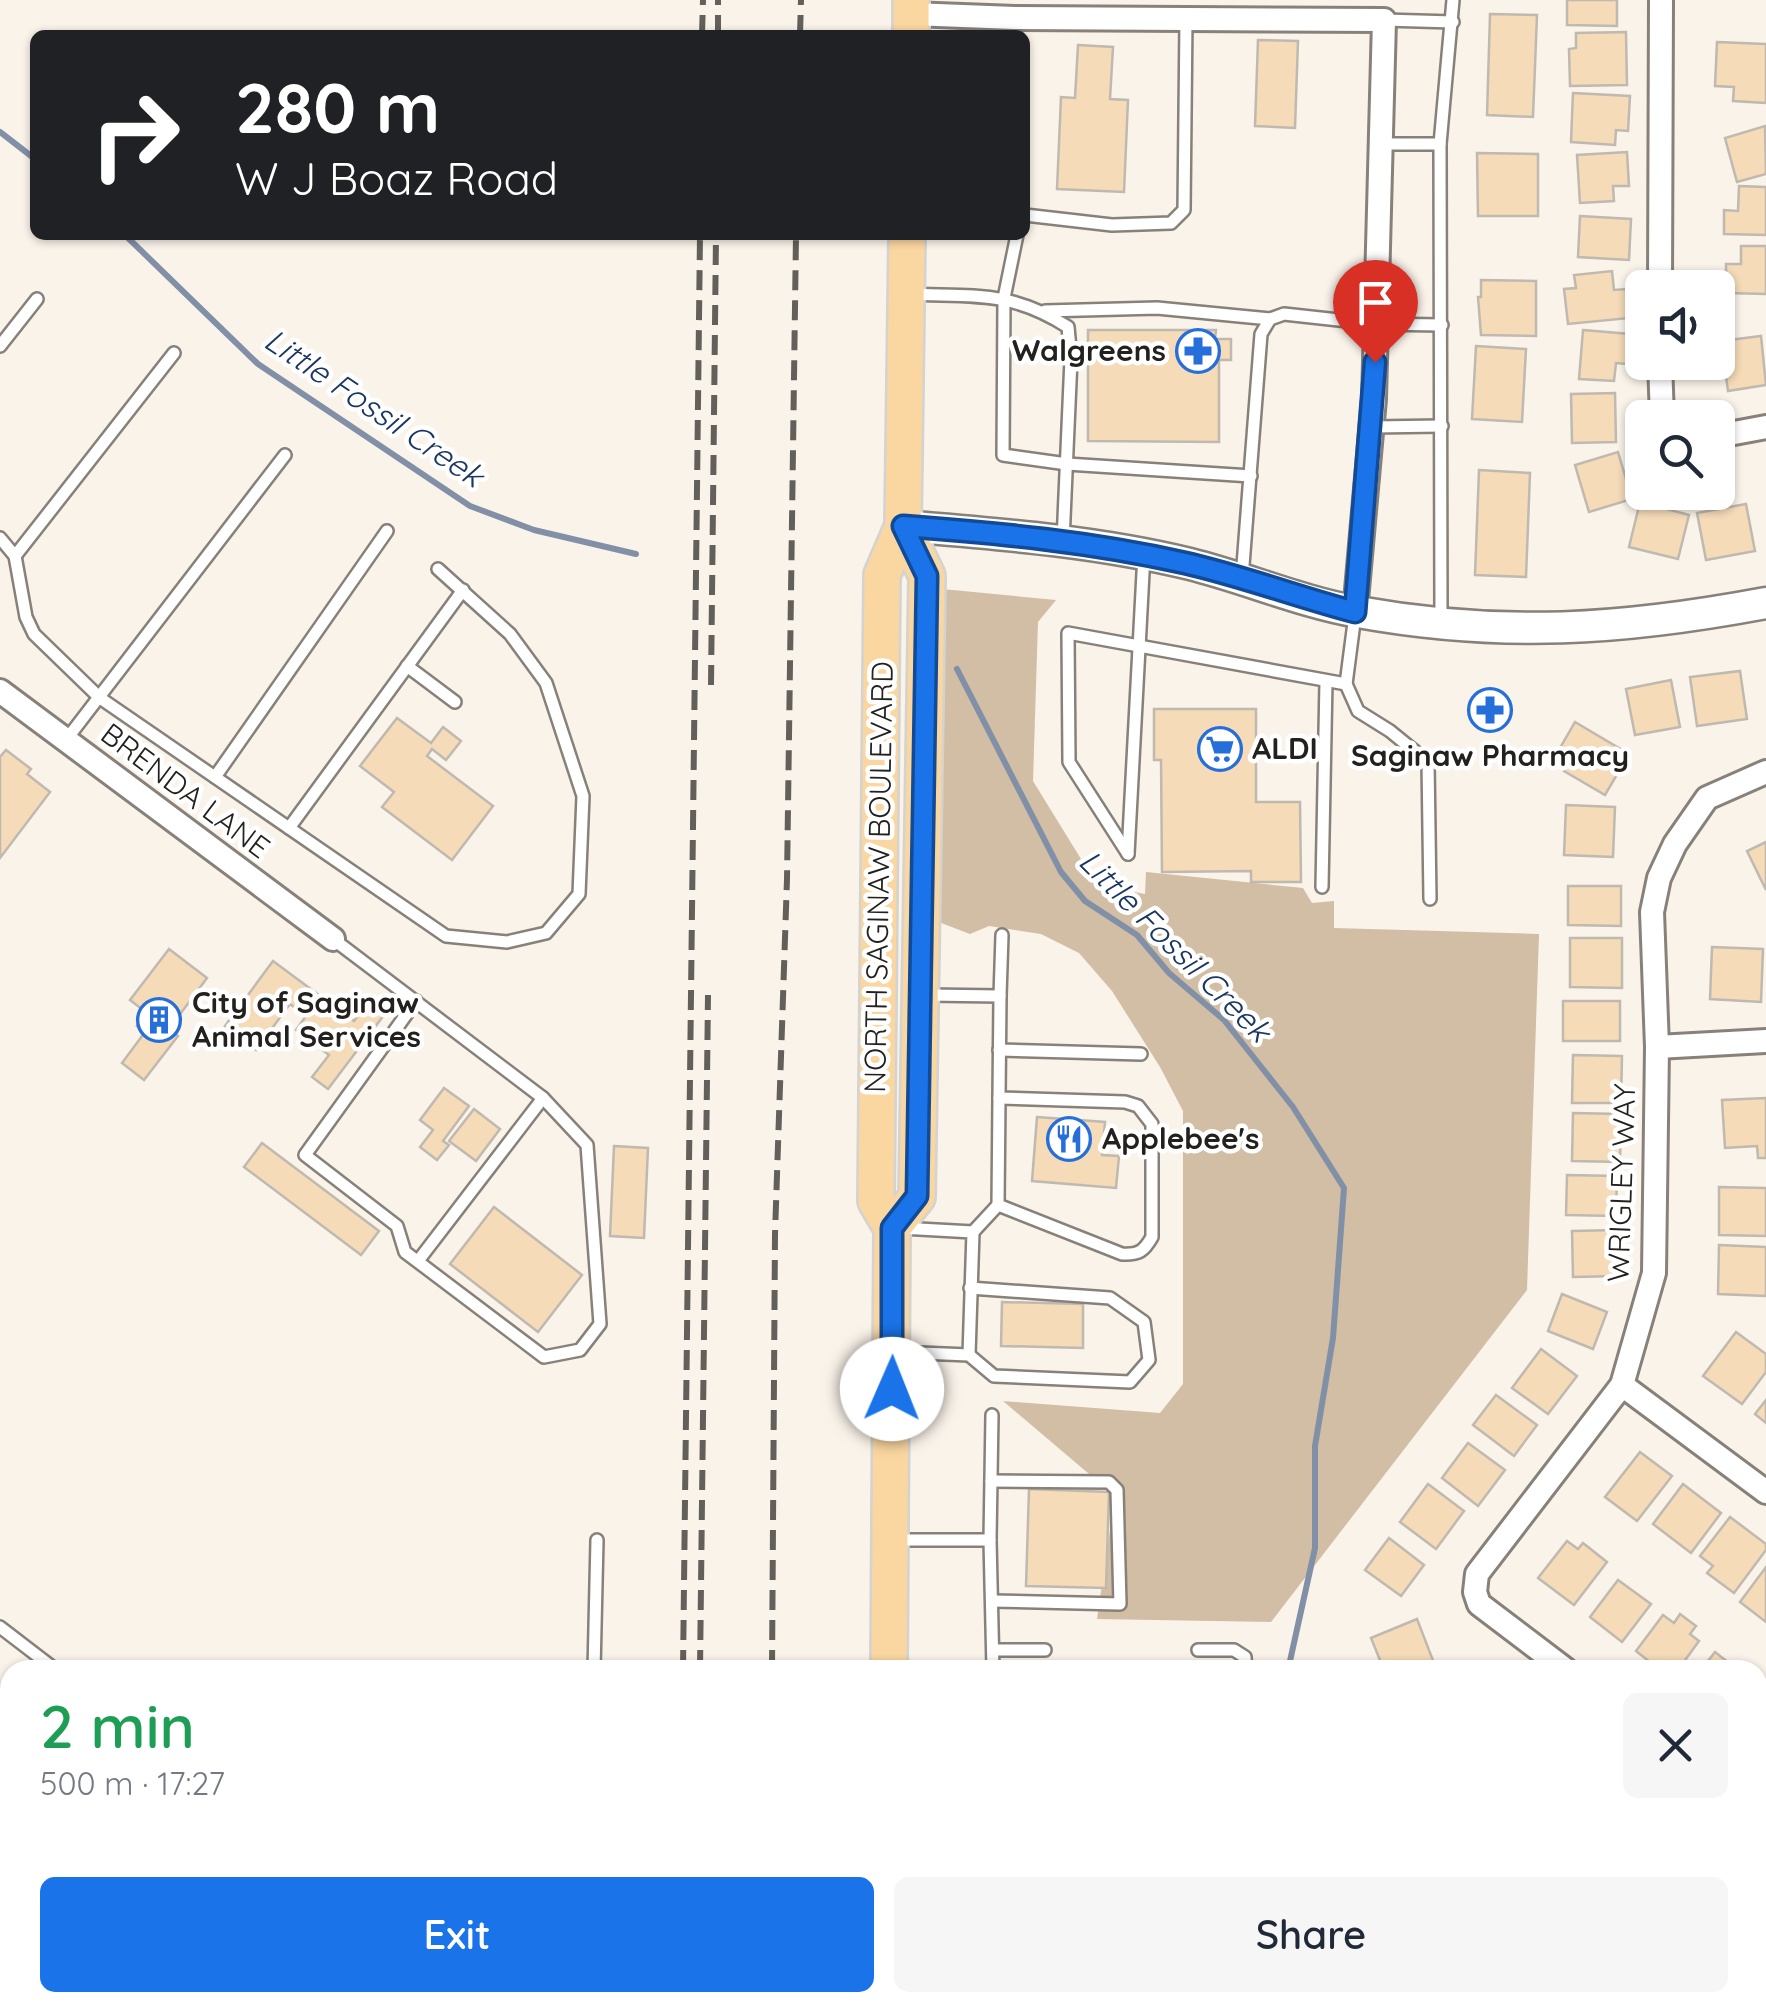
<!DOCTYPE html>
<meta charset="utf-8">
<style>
body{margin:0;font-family:Quicksand,sans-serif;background:#f6f6f7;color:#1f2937;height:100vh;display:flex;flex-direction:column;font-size:38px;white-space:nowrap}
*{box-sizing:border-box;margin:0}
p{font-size:32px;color:#747a83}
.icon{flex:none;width:55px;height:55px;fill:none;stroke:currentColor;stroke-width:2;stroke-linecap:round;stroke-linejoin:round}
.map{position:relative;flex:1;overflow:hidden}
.side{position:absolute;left:0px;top:1660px;width:1768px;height:352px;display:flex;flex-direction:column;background:#fff;border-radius:30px 30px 0 0;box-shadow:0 2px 8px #0004}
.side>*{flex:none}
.top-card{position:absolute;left:30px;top:30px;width:1000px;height:210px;border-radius:15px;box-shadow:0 2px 8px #0004;background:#202124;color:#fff;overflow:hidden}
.buttons{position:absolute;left:1625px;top:270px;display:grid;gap:20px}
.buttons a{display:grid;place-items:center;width:110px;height:110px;border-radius:15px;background:#fff;box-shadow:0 2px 8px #0004;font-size:50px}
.pin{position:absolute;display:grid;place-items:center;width:85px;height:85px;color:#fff;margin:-102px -42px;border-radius:50% 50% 50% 0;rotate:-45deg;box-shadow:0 0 10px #0007}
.pin .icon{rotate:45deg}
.me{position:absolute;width:110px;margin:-55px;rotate:1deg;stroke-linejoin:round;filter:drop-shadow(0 0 8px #0008)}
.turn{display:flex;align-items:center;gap:35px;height:210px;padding:0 40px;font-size:45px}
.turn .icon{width:130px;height:130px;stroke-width:2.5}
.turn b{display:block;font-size:70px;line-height:85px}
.round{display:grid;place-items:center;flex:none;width:105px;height:105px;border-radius:15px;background:#f6f6f7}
.summary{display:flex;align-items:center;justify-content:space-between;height:170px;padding:0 40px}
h1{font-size:60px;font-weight:600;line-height:75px;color:#1e9e55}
.cta{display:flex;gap:20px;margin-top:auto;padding:20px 40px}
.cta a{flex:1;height:115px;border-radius:15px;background:#1a73e8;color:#fff;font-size:40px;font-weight:600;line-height:115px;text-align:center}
.cta a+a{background:#f6f6f7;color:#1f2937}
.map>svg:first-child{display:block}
.green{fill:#d1bea4}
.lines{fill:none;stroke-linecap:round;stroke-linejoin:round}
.stream{stroke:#8190a6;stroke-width:6}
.building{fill:#f5dbb8;stroke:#bfb9b0;stroke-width:2.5}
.lane-casing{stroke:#87817a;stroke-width:16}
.street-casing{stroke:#87817a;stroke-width:28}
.secondary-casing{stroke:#87817a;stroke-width:35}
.primary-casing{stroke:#d3d3d2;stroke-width:40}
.lane{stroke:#fff;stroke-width:11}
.street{stroke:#fff;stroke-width:22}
.secondary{stroke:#fff;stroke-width:30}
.primary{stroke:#fad6a0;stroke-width:35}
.rail{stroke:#63605b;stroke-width:6;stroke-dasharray:20 10;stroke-linecap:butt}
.route-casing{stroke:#114b97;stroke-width:25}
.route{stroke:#1a73e8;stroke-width:18}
.labels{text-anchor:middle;stroke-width:9;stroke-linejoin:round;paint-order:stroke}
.poi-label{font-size:30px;font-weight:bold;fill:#23211e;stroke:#fff;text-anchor:start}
.street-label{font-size:30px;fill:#23211e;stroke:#fff}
.water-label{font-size:32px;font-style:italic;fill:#1a3661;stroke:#fff}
</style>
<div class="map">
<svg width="1766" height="2012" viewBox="0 0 1766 2012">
<rect width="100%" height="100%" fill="#faf3ea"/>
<polygon class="green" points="942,589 1056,600 1038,622 1033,781 1097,885 1145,894 1146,872 1303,888 1312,903 1334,901 1334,928 1539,934 1527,1290 1271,1622 1097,1619 1115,1496 1003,1401 1160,1413 1183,1384 1183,1111 1160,1067 1112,991 1079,953 1041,934 989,926 970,934 936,921"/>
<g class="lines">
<g class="stream">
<polyline points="0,132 35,159"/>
<polyline points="125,235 258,364 470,506 534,530 636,554"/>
<polyline points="957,669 1061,872 1085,901 1137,935 1169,973 1224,1020 1293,1107 1344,1188 1333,1338 1315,1446 1315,1548 1288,1670"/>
<polyline points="1216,2012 1219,2002"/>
</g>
</g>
<g class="building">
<polygon points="1567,0 1617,0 1617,26 1567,25"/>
<polygon points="1490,14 1537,15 1533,117 1487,115"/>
<polygon points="1626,32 1627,85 1570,86 1569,49 1576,48 1576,33"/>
<polygon points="1258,40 1298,41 1295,128 1255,126"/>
<polygon points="1717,42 1766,44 1766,103 1733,101 1734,87 1715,86"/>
<polygon points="1078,45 1113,47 1110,99 1128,100 1124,192 1057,189 1061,97 1075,98"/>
<polygon points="1573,93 1630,96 1628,131 1616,130 1615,145 1571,142"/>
<polygon points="1765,126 1766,174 1737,182 1725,138"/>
<polygon points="1627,152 1629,186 1613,186 1614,201 1580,203 1577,155"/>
<polygon points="1477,153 1538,154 1538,216 1478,216"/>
<polygon points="1739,186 1766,187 1766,235 1724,234 1724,210 1738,211"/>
<polygon points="1580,216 1631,219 1629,260 1578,257"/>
<polygon points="1741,246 1766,246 1766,294 1726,293 1726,264 1741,264"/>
<polygon points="1612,271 1614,290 1627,289 1630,318 1568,324 1564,289 1576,288 1574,275"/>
<polygon points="1481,280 1536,281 1536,336 1481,335 1478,297 1481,297"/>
<polygon points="1088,330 1216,330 1215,339 1231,339 1231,360 1219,360 1219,442 1088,441"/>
<polygon points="1583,330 1630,334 1627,364 1616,363 1614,381 1579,379"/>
<polygon points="1761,336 1766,385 1728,391 1721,341"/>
<polygon points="1476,346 1526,349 1522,422 1472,419"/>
<polygon points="1615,393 1616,442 1572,443 1571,394"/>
<polygon points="1618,452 1632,499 1589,512 1575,465"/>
<polygon points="1479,470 1530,473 1526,577 1475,575"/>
<polygon points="1640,502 1689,515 1678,559 1629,547"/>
<polygon points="1746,504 1755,551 1706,560 1697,513"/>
<polygon points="1740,671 1747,719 1697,726 1690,677"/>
<polygon points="1671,680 1680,727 1635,735 1626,689"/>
<polygon points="1154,709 1256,709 1256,802 1300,802 1301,882 1251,882 1251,871 1162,872 1161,760 1154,760"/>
<polygon points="397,718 431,743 443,727 461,741 446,760 432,749 427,756 493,806 452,860 382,807 394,792 360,766"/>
<polygon points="1575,722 1629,754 1605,795 1564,771 1573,755 1560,748"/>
<polygon points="6,750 31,769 27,774 50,792 0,858 0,757"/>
<polygon points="1566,805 1615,807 1613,857 1564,855"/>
<polygon points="1766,842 1766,890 1747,851"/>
<polygon points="1568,886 1621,886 1621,926 1568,925"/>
<polygon points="1570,938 1622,938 1622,988 1570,987"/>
<polygon points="1712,947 1763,949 1761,1002 1710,999"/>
<polygon points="169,949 207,978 169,1029 178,1036 144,1080 122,1063 145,1032 137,1026 147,1013 130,1000"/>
<polygon points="273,961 354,1021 371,999 387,1011 328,1089 312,1077 329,1055 296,1030 306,1016 290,1004 256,1050 225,1026"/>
<rect x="1563" y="1001" width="57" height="40"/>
<polygon points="1573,1055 1622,1056 1621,1103 1572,1103"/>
<polygon points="444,1088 469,1106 443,1141 449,1145 437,1160 420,1147 433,1130 420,1120"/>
<polygon points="1766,1098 1766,1158 1758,1158 1757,1146 1725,1148 1722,1100"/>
<polygon points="474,1109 500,1129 476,1161 449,1141"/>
<polygon points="1573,1113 1621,1114 1620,1162 1572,1161"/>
<polygon points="1037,1117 1105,1122 1102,1155 1119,1156 1116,1188 1032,1181"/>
<polygon points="262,1143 379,1231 361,1255 244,1167"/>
<polygon points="614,1146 648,1148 644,1238 610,1236"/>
<polygon points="1567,1175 1617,1176 1616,1216 1566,1215"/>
<polygon points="1719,1187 1766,1188 1766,1236 1719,1235"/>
<polygon points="494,1207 582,1275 538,1332 450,1264"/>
<polygon points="1618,1230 1619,1276 1573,1277 1572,1231"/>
<polygon points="1719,1245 1766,1247 1766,1296 1718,1294"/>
<polygon points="1562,1294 1607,1312 1593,1349 1548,1331"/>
<polygon points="1002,1302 1083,1304 1083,1348 1001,1346"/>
<polygon points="1736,1332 1766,1354 1766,1372 1742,1404 1703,1376"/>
<polygon points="1541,1349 1577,1376 1548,1414 1512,1388"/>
<polygon points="1496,1395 1537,1425 1514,1456 1473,1425"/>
<polygon points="1766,1400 1766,1423 1755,1414"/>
<polygon points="1468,1443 1505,1470 1478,1506 1442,1478"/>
<polygon points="1640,1452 1672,1476 1637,1521 1605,1497"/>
<polygon points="1428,1484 1464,1511 1436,1549 1400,1522"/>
<polygon points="1683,1484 1721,1513 1691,1553 1653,1524"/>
<polygon points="1029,1489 1109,1492 1106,1588 1026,1586"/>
<polygon points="1730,1517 1766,1544 1766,1550 1734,1593 1707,1573 1713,1566 1700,1556"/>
<polygon points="1389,1538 1424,1565 1401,1596 1365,1570"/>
<polygon points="1567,1541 1578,1549 1583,1543 1607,1562 1574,1605 1538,1578"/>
<polygon points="1766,1567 1766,1622 1740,1602"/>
<polygon points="1618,1580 1651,1604 1622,1642 1590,1617"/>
<polygon points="1680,1614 1696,1626 1690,1634 1699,1641 1678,1670 1660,1670 1636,1651 1663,1615 1674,1623"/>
<polygon points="1417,1619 1434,1663 1416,1670 1384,1670 1371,1638"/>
<polygon points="1715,1652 1738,1670 1701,1670"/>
<polygon points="1760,1682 1766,1687 1766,1748 1758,1742"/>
<polygon points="1758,1867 1766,1873 1766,1903 1758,1915"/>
<polygon points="1085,2002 1142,2002 1141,2012 1085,2012"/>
<polygon points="1311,2002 1358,2002 1354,2012 1307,2012"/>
<polygon points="1514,2002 1552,2002 1551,2009"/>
</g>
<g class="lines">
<g class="lane-casing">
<g id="lane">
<polyline points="1384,20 1453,22"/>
<polyline points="1380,144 1440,144"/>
<polyline points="1025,215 1112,225 1171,223 1184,210 1186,19"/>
<polyline points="1017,235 1004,298 1003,455 1067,464 1251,476"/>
<path d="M908 294C974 297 1010 290 1068 327L1071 359 1063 541"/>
<polyline points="1045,311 1157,308 1270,319"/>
<polyline points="0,346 37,299"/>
<polyline points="1372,427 1442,426"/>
<polyline points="0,538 15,556 26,617 34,634 100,698 446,936 507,942 546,933 579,894 583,796 546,683 510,634 438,569"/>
<polyline points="15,556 174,353"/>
<polyline points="1242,578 1261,334 1270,319 1284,314 1375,324 1442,325"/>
<polyline points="1441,622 1440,144 1453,0"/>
<polyline points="407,666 455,702"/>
<polyline points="1346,684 1358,711 1390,731 1428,762 1430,899"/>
<polyline points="66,740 285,455"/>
<polyline points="215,777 387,531"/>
<polyline points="289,828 463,590"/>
<polyline points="1128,854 1069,762 1068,633 1346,684 1355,615"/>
<polyline points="1128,854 1144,554"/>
<polyline points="1322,887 1326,681"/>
<polyline points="333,939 543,1098 587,1145 600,1324 580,1350 544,1357 405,1252 397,1226 305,1155 416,1001"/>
<path d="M927 995 1000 996 999 1098 1125 1102 1138 1106 1152 1124V1237C1144 1251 1139 1255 1122 1254L998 1205 973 1232"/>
<polyline points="1000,996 1002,935"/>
<polyline points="999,1050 1141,1054"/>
<polyline points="998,1205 999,1098"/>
<polyline points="901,1228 973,1232 969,1355"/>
<polyline points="418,1261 543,1098"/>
<polyline points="896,1352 969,1355 994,1376 1130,1382 1149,1360 1144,1322 1110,1298 970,1288"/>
<polyline points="991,1481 1109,1482 1117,1490 1120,1604 992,1601"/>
<polyline points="894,1540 990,1540 993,1670"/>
<polyline points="990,1540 992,1415"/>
<polyline points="0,1627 56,1670"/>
<polyline points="993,1650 1045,1650"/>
<polyline points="1198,1650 1234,1650 1245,1657 1246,1670"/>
<polyline points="594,1670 597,1540"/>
<polyline points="491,2002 504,2012"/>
<polyline points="586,2012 586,2002"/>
<polyline points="1160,2012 1160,2002"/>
</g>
</g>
<g class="street-casing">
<g id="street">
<polyline points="911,14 1015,18 1384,20 1374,399 1355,612"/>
<polyline points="1660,288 1661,0"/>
<polyline points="1660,362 1662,418"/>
<polyline points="1718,436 1766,427"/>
<polyline points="0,691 333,939"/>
<polyline points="1657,1047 1766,1041"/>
<polyline points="1622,1385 1766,1492"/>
<polyline points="1566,1670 1479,1604 1475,1592 1477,1574 1622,1385 1654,1273 1657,1047 1652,912 1659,878 1675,844 1707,798 1766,772"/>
<polyline points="1758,1816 1766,1823"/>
<polyline points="1414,2012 1418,2002"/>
</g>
</g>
<g class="secondary-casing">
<path id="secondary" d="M903 526C999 534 1095 541 1190 564 1246 578 1301 602 1358 612 1503 638 1622 630 1766 603"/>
</g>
<g class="primary-casing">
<g id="primary">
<polyline points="911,35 911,0"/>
<polyline points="892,1228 917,1197 927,576 903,526"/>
<polyline points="889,1670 892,1228 876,1201 882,575 903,526 907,235"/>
<polyline points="886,2012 886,2002"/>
</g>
</g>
<use href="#lane" class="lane"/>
<use href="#street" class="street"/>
<use href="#secondary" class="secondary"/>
<use href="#primary" class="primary"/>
<g class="rail">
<polyline points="702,35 703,0"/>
<polyline points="718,35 718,0"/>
<polyline points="800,35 801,0"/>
<polyline points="711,685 716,235"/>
<polyline points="683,1670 700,235"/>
<polyline points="700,1670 708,995"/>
<polyline points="772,1670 775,1234 787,879 796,235"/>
<polyline points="679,2012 679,2002"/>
<polyline points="696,2012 696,2002"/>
<polyline points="770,2012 770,2002"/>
</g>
</g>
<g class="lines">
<g class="route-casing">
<path id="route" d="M892 1389V1228L917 1196 927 576 903 526C998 533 1092 542 1185 563 1242 576 1298 597 1355 612L1375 362"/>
</g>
<use href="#route" class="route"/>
</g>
<defs>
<g id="pharmacy-ring" transform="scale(2.25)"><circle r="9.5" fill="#fff" stroke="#266eda" stroke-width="1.5"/><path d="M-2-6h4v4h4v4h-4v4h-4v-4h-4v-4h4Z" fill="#266eda"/></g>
<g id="supermarket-ring" transform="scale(2.25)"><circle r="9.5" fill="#fff" stroke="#266eda" stroke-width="1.5"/><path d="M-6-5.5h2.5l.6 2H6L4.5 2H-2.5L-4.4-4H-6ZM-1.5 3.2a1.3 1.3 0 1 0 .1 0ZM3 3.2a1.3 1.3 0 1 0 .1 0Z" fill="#266eda"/></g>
<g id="building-ring" transform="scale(2.25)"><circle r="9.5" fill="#fff" stroke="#266eda" stroke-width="1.5"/><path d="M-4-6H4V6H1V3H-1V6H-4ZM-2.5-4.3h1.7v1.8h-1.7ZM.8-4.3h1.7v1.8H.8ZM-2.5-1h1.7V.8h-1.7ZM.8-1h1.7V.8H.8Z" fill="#266eda"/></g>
<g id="restaurant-ring" transform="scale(2.25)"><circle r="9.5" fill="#fff" stroke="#266eda" stroke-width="1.5"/><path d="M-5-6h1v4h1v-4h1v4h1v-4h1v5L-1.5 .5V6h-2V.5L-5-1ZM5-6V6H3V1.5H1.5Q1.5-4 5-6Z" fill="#266eda"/></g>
</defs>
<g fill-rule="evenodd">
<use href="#pharmacy-ring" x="1198" y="351"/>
<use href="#pharmacy-ring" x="1490" y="710"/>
<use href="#supermarket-ring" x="1220" y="749"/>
<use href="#building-ring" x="159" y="1020"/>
<use href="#restaurant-ring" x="1069" y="1139"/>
</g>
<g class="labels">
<g class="poi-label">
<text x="1166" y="361" text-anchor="end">Walgreens</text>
<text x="1252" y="759">ALDI</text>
<text x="1490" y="766" text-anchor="middle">Saginaw Pharmacy</text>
<text x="192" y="1013">City of Saginaw<tspan x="192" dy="34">Animal Services</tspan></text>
<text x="1102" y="1149">Applebee's</text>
</g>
<g class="street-label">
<text transform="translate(185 791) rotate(37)" y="10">BRENDA LANE</text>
<text transform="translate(879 877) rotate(-89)" y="10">NORTH SAGINAW BOULEVARD</text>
<text transform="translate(1622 1183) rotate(-88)" y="10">WRIGLEY WAY</text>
</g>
<g class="water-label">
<text transform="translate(374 408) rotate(34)" y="11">Little Fossil Creek</text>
<text transform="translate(1175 946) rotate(45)" y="11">Little Fossil Creek</text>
</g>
</g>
</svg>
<div class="buttons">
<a><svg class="icon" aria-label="sound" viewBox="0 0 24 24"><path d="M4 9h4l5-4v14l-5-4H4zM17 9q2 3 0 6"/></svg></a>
<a><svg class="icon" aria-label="search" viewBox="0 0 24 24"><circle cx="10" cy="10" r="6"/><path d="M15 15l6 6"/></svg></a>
</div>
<div class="pin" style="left:1375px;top:362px;background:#d93025"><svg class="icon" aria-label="arrive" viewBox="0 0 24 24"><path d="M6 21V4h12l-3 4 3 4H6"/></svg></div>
<svg class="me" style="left:892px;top:1389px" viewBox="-20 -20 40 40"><circle r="19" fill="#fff"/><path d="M0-13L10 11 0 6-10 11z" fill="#1a73e8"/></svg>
<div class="top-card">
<div class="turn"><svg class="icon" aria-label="right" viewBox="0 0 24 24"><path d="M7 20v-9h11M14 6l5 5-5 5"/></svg><div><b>280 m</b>W J Boaz Road</div></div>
</div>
<section class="side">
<div class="summary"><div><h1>2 min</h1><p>500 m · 17:27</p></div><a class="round"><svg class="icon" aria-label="close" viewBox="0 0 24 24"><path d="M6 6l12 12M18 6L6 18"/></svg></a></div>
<div class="cta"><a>Exit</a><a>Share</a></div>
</section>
</div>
